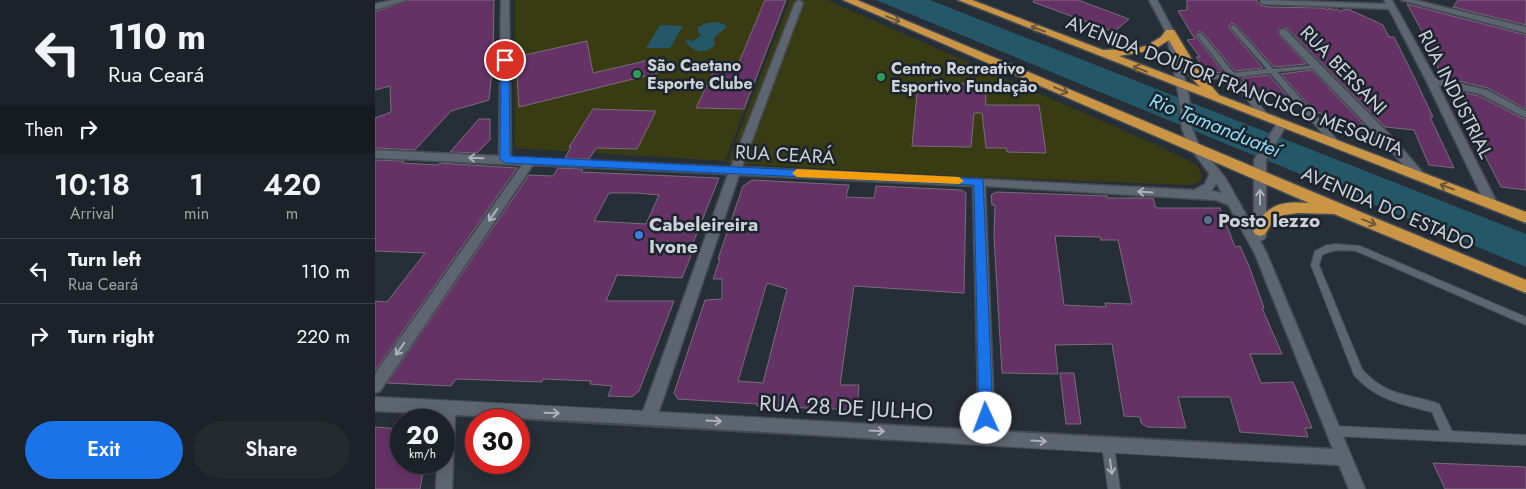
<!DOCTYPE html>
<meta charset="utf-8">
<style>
body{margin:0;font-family:Jost,sans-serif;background:#252a31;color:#f1f3f6;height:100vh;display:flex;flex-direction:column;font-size:19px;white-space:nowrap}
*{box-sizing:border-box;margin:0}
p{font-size:16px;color:#a0a4a8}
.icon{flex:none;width:28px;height:28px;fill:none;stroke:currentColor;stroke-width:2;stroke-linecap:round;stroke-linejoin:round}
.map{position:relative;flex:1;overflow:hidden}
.side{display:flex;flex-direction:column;background:#1c2229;width:375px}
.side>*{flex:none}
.hud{background:#1c2229;color:#f1f3f6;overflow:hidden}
.speed{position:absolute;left:15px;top:409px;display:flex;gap:10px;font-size:25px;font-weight:700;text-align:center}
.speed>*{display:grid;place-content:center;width:65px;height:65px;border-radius:50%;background:#1c2229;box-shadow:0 2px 12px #0003,0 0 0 1px #3a3f46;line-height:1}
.speed small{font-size:12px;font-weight:400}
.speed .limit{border:8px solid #d22;background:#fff;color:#111}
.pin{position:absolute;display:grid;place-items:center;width:42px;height:42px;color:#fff;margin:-21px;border:2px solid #fff;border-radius:50%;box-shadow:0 1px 5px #0007}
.me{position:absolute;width:55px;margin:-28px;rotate:358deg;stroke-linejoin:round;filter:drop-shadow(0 0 4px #0008)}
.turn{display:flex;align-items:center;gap:18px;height:105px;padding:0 25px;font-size:22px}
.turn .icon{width:65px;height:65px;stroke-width:2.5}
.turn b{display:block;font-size:35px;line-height:42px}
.then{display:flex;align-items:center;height:48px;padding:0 25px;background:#0003;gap:10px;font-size:19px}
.eta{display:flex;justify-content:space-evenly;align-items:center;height:85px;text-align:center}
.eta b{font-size:30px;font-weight:600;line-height:35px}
.action{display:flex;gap:10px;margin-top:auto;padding:10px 25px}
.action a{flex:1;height:58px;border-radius:30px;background:#1a73e8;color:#fff;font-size:20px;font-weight:600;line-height:58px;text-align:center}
.action a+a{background:#252a31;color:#f1f3f6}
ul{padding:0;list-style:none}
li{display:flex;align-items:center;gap:15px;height:65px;padding:0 25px;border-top:1px solid #3a3f46}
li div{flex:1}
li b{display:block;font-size:19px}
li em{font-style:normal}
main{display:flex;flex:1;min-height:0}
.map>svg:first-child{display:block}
.green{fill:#393c13}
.water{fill:#245869}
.building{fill:#653266;stroke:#786d78;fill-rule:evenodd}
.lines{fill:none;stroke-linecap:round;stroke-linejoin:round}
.lane-casing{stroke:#444b53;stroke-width:2}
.street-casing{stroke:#444b53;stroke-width:3}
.secondary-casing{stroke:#444b53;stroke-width:3}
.highway-casing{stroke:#444b53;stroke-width:3}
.lane{fill:#5d6670;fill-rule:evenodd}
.street{fill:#5d6670;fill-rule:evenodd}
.secondary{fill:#5d6670;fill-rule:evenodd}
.highway{fill:#cb9546;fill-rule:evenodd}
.oneway{stroke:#6b5738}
.oneway2{stroke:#abb2b9}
.route{fill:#1a73e8;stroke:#114b97}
.slow{fill:#f59e0b}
.leisure-dot{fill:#2e9e5b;stroke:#1c242d;stroke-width:2}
.service-dot{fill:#5c6f8a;stroke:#1c242d;stroke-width:2}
.shop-dot{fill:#3f7fe0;stroke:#1c242d;stroke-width:2}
.labels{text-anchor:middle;stroke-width:5;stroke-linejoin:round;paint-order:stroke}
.far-poi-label{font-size:16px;font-weight:bold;fill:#cdd2d8;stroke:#1c242d;text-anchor:start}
.street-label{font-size:19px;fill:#cdd2d8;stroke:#1c242d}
.poi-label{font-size:19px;font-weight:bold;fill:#cdd2d8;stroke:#1c242d;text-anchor:start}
.water-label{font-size:20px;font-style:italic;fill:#92d9f3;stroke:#1c242d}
.near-street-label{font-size:22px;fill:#cdd2d8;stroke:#1c242d}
</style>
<main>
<section class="side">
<div class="hud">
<div class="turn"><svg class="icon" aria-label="left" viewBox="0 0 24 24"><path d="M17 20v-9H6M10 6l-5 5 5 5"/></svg><div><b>110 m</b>Rua Ceará</div></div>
<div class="then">Then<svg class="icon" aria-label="right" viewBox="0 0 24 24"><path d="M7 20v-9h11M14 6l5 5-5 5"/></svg></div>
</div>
<div class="eta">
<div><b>10:18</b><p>Arrival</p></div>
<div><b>1</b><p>min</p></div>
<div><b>420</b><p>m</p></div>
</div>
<ul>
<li><svg class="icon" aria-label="left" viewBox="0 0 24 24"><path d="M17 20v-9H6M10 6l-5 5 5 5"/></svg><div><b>Turn left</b><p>Rua Ceará</p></div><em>110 m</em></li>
<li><svg class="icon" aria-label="right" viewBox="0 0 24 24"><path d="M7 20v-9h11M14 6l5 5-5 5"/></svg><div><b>Turn right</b></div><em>220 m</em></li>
</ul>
<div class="action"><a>Exit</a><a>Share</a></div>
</section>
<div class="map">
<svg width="1151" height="489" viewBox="0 0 1151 489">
<rect width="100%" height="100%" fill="#262e37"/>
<g class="green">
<polygon points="140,0 412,0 350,161 140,148"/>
<polygon points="415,0 452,0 779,144 822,165 827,175 824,182 815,185 601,177 352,163"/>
</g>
<g class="water">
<polygon points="501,0 555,0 1151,234 1151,267"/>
<path d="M343 22 352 26 339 38 340 45C329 55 318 53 310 40L318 41 326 35 323 32V27L332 23Z"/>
<polygon points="285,25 308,26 295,48 271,48"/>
</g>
<g class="building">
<polygon points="34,0 119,0 118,61 114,100 76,111 40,150 0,148 0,118 16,112 15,86 0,90 0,12"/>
<polygon points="390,0 411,0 369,109 321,108 343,62 364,62"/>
<polygon points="659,0 703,0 754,19 739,32 658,2"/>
<polygon points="812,0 881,0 885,5 894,7 949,8 953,10 954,8 959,10 961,9 965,11 973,9 1008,25 1014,37 1019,37 1041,81 1058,117 1055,117 1079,168 1054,165 1039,130 1010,127 912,28 903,29 904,35 931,64 899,67 861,25 857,23 854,26 855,29 888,68 860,71 828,33 824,31 821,36 848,72 834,74 821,57 825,57 812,40 820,39 803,11 812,10"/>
<polygon points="1083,0 1151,0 1151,25 1078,7"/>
<polygon points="1032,4 1151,35 1151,109 1113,88 1068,77 1049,41 1053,42"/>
<polygon points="212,41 218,73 283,58 287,72 144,107 141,57"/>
<polygon points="937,70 989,125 1002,139 980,137 967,124 956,125 946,113 941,113 906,74"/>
<polygon points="894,75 915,99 902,100 894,90 877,92 866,78"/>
<polygon points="543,83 610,84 611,105 664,105 671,153 632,152 631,148 611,148 607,113 599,113 596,147 537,146"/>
<polygon points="1085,92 1104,96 1151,120 1151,190 1126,187 1086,109 1095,109"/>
<polygon points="218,109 281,111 262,149 221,148 214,159 190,158 196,147 194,147"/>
<polygon points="104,119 115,119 115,140 102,153 75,152"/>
<polygon points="0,160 29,161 27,163 63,165 65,163 142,168 0,371 0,301 12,302 50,253 0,251"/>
<path d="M183 168 208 169 206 172 344 178 314 253H317L307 278 242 275 231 301H299L264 391 257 397 233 396 237 386 215 384 216 381 168 379 167 382 81 379 76 386 12 383 154 175 178 176ZM234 193H261L284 195 271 224 219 221Z"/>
<path d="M377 180 474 185 471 197 499 198 501 186 586 190 591 193 589 293 479 286 465 385H484L482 410 382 406 383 404 303 399 299 393 330 300 347 299V279H338L345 259H343L368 186ZM392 283 412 289 388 383 363 381Z"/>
<path d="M621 192 732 196V198H778L781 208H845L860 247 865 246 874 266 889 308H887L907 354H875L886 383 918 382 937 428H930L933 437 865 432 855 397H803L811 428 772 427 766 423 765 417 749 416 737 344 680 345 683 374 627 373 619 237 620 205H617L616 195ZM680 236 725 237 726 240H743L757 304 730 303 731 307 689 305Z"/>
<polygon points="685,373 699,373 706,424 691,424"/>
<polygon points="0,427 26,429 26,462 50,462 45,489 0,489"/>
<polygon points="1058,463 1151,467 1151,489 1070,489"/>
</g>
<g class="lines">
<g class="lane-casing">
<g id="lane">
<polygon points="858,25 860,26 898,69 944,65 945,66 942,68 902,72 965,143 966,145 965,147 959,147 895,73 862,77 894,116 895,118 891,120 888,120 855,78 821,80 821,78 823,77 852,74 822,35 825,33 827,34 859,73 892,69 856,28 856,26"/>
<path d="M961 244 985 246 1151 317V325L981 251C969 250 958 249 947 255L944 265 987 369C1011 397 1033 393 1064 404L1077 431 1151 435V445L959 436 955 435 954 431 955 427 959 426 1065 431 1057 412C1027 405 1000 399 979 375L936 265 940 251 952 245Z"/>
<polygon points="733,441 737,442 739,446 745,489 733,489 727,446 729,442"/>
</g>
</g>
<g class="street-casing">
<g id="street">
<polygon points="18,0 32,0 0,10 0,4"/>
<path d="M126 0H134L136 157 356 167 420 3 424 0 428 3 367 167 819 190 830 184 836 170 840 169 846 173 843 181 836 191C845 192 859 195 865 203L859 207 841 200 610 186 620 438 618 443 612 446 606 443 604 438 598 186 364 175 282 417 279 422 274 424 269 422 266 417 353 174 158 165 5 391 0 393V374L147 165 0 158V150L124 156Z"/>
<polygon points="885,0 1011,4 1009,0 1017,0 1060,78 1112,90 1151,111 1151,118 1105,94 1063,85 1123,205 1121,208 1113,208 1111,205 1051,80 1014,9 889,4 886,3"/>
<polygon points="1026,0 1040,0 1151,27 1151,33"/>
<polygon points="908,29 911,30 1018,138 1049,174 1051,177 1049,180 1041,180 1010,144 905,34 905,30"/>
</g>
</g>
<g class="secondary-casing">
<path id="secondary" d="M774 0H782L799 32 814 97 817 129 824 145 851 179 879 229V160L903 122H911L912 124 891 160V236L889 239 885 241 892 254 990 489H974L964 465C669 451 375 429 80 415L77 489H61L62 462H69V420H65V414L0 411V397C319 412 638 434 958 449L880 254 842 184 814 146 807 129 804 97 791 32Z"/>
</g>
<g class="highway-casing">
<g id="highway">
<path d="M468 0H482C705 93 927 189 1151 280V293L959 214 923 213 909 215 899 220 890 234 885 236 880 234 878 230C892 204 906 201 934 203Z"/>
<path d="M583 0H597L728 50 757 49 771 46 786 37 791 30H799L825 73 844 95 1151 212V223ZM794 40 814 75 825 87 744 56 778 50Z"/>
</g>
</g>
<use href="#lane" class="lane"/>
<use href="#street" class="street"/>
<use href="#secondary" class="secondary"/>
<use href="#highway" class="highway"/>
</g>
<defs><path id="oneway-shaft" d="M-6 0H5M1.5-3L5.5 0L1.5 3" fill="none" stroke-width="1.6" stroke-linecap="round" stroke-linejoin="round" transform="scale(1.25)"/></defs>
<g class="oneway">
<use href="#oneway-shaft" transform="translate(518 19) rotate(23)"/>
<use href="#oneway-shaft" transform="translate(663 29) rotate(-159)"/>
<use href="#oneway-shaft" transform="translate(765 69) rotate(-158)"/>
<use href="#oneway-shaft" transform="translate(686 90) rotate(23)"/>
<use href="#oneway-shaft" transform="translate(1072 187) rotate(-159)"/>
<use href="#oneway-shaft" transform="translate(994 222) rotate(22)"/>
</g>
<g class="oneway2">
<use href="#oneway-shaft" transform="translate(101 158) rotate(-178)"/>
<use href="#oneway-shaft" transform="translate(770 192) rotate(-176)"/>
<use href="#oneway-shaft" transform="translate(885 197) rotate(-90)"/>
<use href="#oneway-shaft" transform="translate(118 215) rotate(125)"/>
<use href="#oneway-shaft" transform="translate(25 349) rotate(125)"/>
<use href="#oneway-shaft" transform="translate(177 413) rotate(2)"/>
<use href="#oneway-shaft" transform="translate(339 421) rotate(3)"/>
<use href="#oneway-shaft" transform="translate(502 431) rotate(3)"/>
<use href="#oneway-shaft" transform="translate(664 441) rotate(4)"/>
<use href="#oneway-shaft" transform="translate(736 467) rotate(82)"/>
</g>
<polygon class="route" points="130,57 134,60 135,156 608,179 618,418 616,423 611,425 606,423 604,418 599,185 130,163 125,159 126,60"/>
<polygon class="slow" points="422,169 584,177 589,181 584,184 422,177 417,173"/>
<g class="leisure-dot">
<circle cx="262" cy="74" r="5"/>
<circle cx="506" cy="77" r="5"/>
</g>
<circle class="service-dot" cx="833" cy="220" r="5"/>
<circle class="shop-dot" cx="264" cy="235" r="5"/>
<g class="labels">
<g class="far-poi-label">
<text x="272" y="71">São Caetano<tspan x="272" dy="18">Esporte Clube</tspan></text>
<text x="516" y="74">Centro Recreativo<tspan x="516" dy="18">Esportivo Fundação</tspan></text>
</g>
<g class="street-label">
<text transform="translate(969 70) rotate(46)" y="7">RUA BERSANI</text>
<text transform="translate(860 85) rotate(21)" y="7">AVENIDA DOUTOR FRANCISCO MESQUITA</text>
<text transform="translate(1081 94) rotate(63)" y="7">RUA INDUSTRIAL</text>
<text transform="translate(410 154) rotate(3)" y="7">RUA CEARÁ</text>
<text transform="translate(1013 208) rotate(23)" y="7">AVENIDA DO ESTADO</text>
</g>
<g class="poi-label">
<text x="843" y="227">Posto Iezzo</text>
<text x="274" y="231">Cabeleireira<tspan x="274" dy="22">Ivone</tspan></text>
</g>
<g class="water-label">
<text transform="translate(840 125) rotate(22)" y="7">Rio Tamanduateí</text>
</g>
<g class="near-street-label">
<text transform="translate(471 407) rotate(3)" y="8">RUA 28 DE JULHO</text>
</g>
</g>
</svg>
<div class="speed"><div>20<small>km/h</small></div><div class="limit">30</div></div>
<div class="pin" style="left:130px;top:60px;background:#d93025"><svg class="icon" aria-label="arrive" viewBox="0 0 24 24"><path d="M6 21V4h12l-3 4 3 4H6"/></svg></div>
<svg class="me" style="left:611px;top:418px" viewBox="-20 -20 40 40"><circle r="19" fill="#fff"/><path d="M0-13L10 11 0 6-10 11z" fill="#1a73e8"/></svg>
</div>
</main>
